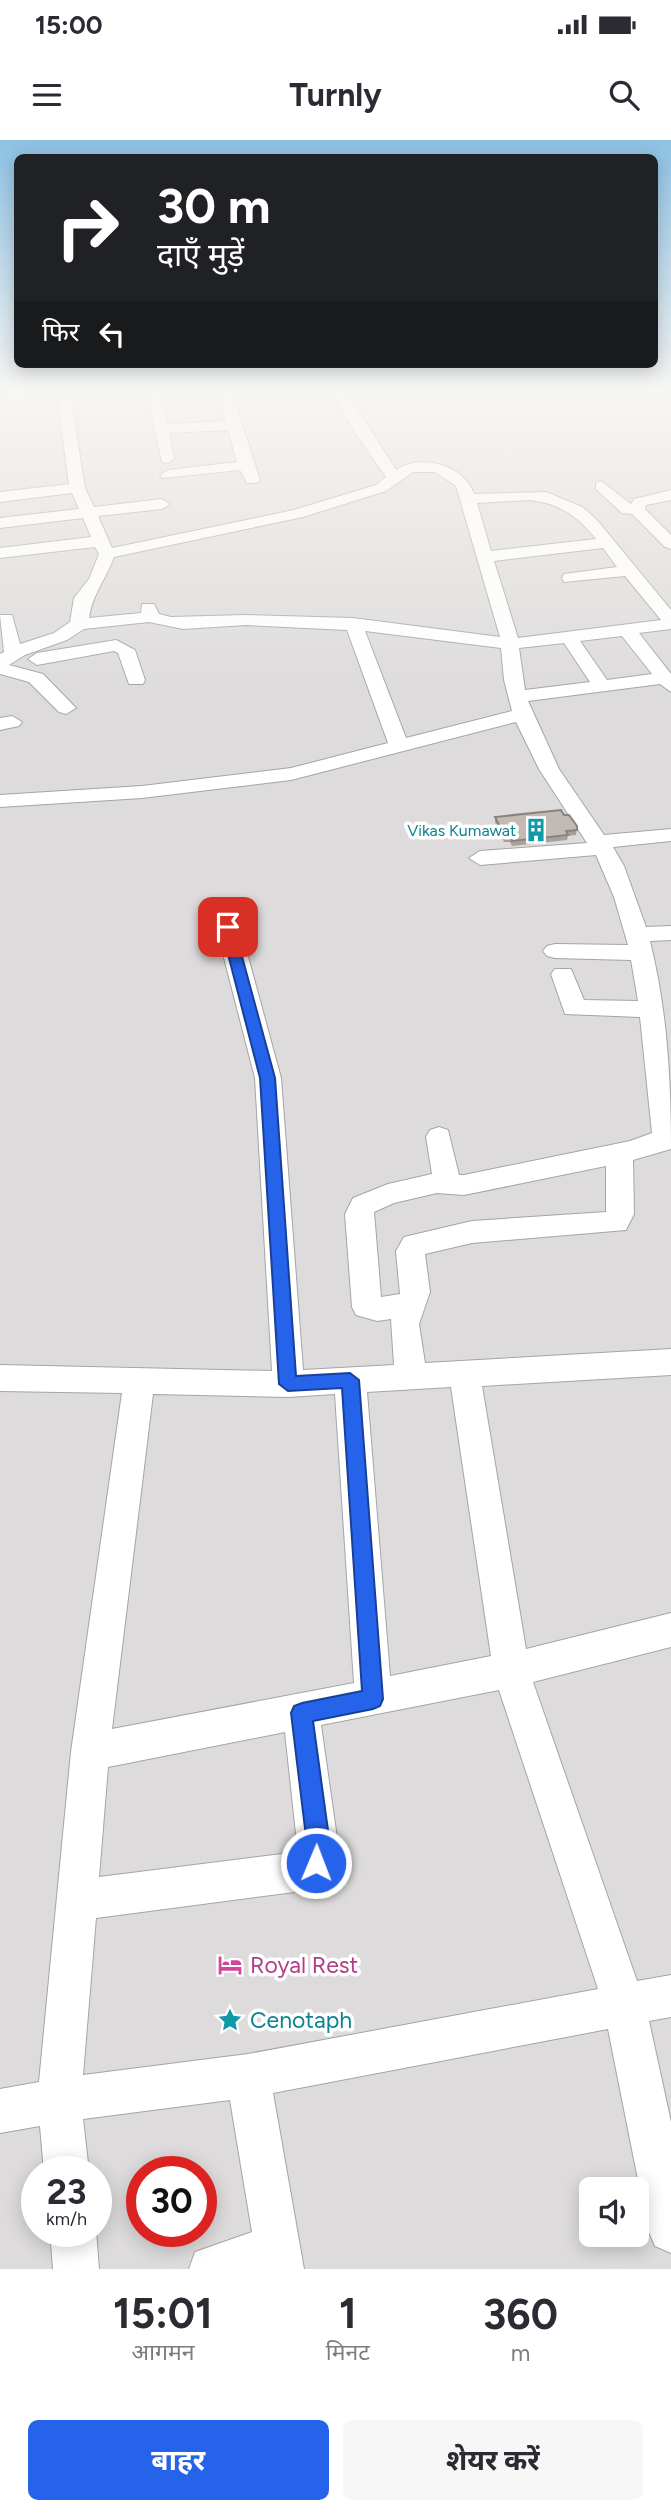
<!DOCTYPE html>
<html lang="hi">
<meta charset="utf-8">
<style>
body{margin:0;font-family:Figtree,"Noto Sans Devanagari",sans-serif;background:#f7f7f7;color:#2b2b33;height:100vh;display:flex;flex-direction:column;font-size:26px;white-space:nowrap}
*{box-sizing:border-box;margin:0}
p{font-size:23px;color:#7c7c81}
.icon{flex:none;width:38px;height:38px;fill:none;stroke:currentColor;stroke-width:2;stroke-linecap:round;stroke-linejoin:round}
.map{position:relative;height:2129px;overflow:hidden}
.drawer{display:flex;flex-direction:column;background:#fff;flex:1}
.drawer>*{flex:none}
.hud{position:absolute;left:14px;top:14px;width:644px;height:214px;border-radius:10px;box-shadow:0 4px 18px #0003;background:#202124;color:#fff;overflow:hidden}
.buttons{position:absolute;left:579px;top:2037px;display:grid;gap:14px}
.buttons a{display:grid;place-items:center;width:70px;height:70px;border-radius:10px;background:#fff;box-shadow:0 4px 18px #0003;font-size:35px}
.speed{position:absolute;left:21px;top:2016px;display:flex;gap:14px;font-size:35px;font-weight:700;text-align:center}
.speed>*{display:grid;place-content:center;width:91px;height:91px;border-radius:50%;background:#fff;box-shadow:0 4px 18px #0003;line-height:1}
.speed small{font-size:18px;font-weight:400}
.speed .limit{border:10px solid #d22;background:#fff;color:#111}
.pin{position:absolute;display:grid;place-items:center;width:60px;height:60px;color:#fff;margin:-30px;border-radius:14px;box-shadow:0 4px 10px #0006}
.me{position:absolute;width:77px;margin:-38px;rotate:1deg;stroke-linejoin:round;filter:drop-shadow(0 0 5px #0008)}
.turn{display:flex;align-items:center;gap:24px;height:147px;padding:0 28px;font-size:32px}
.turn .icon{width:91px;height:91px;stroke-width:2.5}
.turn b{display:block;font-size:49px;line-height:60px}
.then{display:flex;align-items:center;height:66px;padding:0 28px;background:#0003;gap:14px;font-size:26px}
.eta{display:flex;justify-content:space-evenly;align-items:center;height:119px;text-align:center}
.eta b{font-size:42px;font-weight:700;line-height:49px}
.primary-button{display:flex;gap:14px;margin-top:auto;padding:14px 28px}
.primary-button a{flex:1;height:80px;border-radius:10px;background:#2563eb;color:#fff;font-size:28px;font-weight:700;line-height:80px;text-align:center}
.primary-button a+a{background:#f7f7f7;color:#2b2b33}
.status{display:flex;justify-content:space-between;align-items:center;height:49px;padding:0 35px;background:#fff;direction:ltr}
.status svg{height:19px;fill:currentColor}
header{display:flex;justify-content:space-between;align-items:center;height:91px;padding:0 28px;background:#fff;font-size:32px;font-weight:700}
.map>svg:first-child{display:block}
.residential{fill:#dddbdb;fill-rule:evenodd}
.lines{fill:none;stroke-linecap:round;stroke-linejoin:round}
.minor-casing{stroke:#a5a5a5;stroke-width:2}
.minor{fill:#fff;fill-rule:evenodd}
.wall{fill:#a9a09b}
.building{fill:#c4bab4;stroke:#89827e;stroke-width:2}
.route{fill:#2563eb;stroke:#184099;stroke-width:2}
.labels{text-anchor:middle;stroke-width:7;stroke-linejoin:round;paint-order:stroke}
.far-culture-label{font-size:16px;fill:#0d838f;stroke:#fff;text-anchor:end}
.near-hotel-label{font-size:23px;fill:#b23c85;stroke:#fff;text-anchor:start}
.near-culture-label{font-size:23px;fill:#0d838f;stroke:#fff;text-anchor:start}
</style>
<div class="status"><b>15:00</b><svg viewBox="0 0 49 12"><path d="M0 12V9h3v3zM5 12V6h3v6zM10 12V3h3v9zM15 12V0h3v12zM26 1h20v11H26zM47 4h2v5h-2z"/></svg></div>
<header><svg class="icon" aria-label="menu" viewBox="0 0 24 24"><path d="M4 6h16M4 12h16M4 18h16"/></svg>Turnly<svg class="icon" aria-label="search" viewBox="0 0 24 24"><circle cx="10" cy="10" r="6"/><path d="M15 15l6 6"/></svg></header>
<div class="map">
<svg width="671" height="2129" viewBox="0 0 671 2129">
<rect width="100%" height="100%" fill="#f0ebe4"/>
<path class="residential" d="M0 253H303L482 278 588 265 595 253H671V2129H0ZM37 2032H96V2091H37ZM142 2032H201V2091H142ZM592 2049H637V2095H592Z"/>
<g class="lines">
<g class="minor-casing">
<g id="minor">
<path d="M70 253 85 348 94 367 162 359 170 364 162 369 98 376 112 408 294 370 376 345 386 337 356 294 333 253H347L396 330C420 313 465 325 474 354L546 352 582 367 597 380 671 470V489L639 493 671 534V552L660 544 528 561 559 629 604 695 671 689V701L613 707 624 726 646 787 671 786V800L650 801C667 870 671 937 671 1009L633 1020 634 1074 626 1090 472 1103 425 1114 430 1152 419 1184 425 1223 671 1209V1235L482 1246 526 1509 671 1473V1507L533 1542 637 1841 671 1835V1877L649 1881 671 1982V2113L655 2106 648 2090 608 1889 273 1953 304 2129H189L195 2112 252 2092 230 1960 83 1979 89 2032H44L40 1986 0 1993V1949L39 1942 71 1612 122 1253 0 1251V1225L272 1231 255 938 216 787 220 782H236L240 787 281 938 303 1230 394 1225 391 1179 377 1181 356 1175 352 1167 345 1074 353 1058 388 1044 432 1034 426 997 430 990 439 987 448 990 459 1035H464L630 1001 652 993 640 877 565 874 551 834 555 829H571L584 860 638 861 631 820 555 818 547 816 543 811 547 806 555 804 628 805 614 757 596 715 480 725 469 718 480 711 587 703 539 629 516 582 291 640 142 658 0 667V655L142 646 291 628 388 603 347 490 246 485 183 489 149 482 84 489 67 500 25 515 9 525 43 534 76 568 66 574 59 572 29 542 0 534V514L4 512 0 475H12L20 504 54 493 70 482 74 458 89 439 99 414 95 407 0 418V408L91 397 83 378 0 388V378L79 369 72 353 0 362V352L69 344 57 256 0 263V255ZM413 332H435L456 346 500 497 353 478 246 475 171 477 159 474 154 464H142L141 473 89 478C92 455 106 439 114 417L303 377 386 351ZM529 360C559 363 578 376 596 399L491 411 477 363ZM603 408 617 427 564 434 562 438 564 442 625 436 661 480 518 498 494 421ZM365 491 501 508 504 540 512 571 406 598ZM622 496 652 534 607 540 580 501ZM564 503 590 542 525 550 519 508ZM606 1026V1072L472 1081 404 1097 396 1111 400 1154 381 1157 374 1072 394 1063 437 1053 464 1055ZM451 1247 491 1516 390 1536 367 1252ZM153 1254 288 1257 335 1254 354 1543 112 1589ZM499 1550 598 1849 248 1914 83 1935 96 1778 310 1750C332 1741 335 1727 338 1705L321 1585ZM285 1592 298 1712 99 1737 108 1627Z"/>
<polygon points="147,253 161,253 167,284 226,281 218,253 232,253 260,340 257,343 247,343 240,330 163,338 160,335 168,330 237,322 228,290 169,293 174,319 167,323 162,322"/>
<polygon points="601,341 631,364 634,359 671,350 671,360 646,365 645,369 671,395 671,409 665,407 632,374 622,373 596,349 596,343"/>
<polygon points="116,500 135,510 145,540 143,544 129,544 118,513 114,511 37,525 28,519 37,513"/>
<polygon points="12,576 22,582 19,586 0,590 0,578"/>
<polygon points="50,2091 96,2091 99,2129 53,2129"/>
</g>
</g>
<use href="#minor" class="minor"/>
</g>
<polygon class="wall" points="564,675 577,686 576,695 568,696 567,700 512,706 510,702 504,702 495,682 495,677"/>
<polygon class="building" points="561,670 564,675 569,675 577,686 577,690 566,691 568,695 512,701 510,696 505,697 495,677"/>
<linearGradient id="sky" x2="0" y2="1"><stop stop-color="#8dc1e4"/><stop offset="0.46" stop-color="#f8f6f3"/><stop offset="1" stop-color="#f8f6f3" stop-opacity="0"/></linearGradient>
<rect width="671" height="551" fill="url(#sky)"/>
<polygon class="route" points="228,783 234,787 275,938 296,1236 350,1233 359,1240 383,1559 380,1566 373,1569 313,1581 330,1705 324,1731 316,1734 308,1731 305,1723 307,1705 291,1573 294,1566 302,1563 362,1551 342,1248 288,1251 279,1244 260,938 221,787"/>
<defs>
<g id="building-bare" transform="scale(1.89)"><path d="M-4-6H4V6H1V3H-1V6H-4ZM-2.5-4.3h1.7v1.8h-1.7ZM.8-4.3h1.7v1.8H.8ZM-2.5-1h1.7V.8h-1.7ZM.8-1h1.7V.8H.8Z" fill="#0f9aa8" stroke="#fff" stroke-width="2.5" paint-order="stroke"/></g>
<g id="hotel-bare" transform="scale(1.89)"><path d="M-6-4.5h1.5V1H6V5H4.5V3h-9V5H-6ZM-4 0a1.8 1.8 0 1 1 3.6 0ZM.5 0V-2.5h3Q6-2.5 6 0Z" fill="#d1479c" stroke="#fff" stroke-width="2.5" paint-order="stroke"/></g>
<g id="sight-bare" transform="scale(1.89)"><path d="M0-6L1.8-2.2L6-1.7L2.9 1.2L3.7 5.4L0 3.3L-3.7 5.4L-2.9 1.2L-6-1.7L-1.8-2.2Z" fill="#0f9aa8" stroke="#fff" stroke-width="2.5" paint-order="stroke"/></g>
</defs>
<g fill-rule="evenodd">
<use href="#building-bare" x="536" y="690"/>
<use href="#hotel-bare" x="230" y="1825"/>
<use href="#sight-bare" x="230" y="1880"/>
</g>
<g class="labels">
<g class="far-culture-label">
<text x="516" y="696">Vikas Kumawat</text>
</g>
<g class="near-hotel-label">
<text x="250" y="1833">Royal Rest</text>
</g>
<g class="near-culture-label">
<text x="250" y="1888">Cenotaph</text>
</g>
</g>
</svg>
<div class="buttons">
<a><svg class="icon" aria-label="sound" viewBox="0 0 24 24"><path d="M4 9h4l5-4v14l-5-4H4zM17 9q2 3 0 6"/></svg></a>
</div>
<div class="speed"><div>23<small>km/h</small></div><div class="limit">30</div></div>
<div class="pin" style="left:228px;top:787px;background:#d93025"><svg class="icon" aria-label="arrive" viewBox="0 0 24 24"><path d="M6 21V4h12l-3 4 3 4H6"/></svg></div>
<svg class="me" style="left:316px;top:1723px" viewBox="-20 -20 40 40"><circle r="17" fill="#2563eb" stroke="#fff" stroke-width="3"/><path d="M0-11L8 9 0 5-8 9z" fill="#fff"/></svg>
<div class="hud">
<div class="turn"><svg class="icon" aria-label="right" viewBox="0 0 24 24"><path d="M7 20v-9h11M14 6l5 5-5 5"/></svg><div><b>30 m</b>दाएँ मुड़ें</div></div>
<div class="then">फिर<svg class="icon" aria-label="left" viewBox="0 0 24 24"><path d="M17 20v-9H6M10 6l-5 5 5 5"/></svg></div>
</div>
</div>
<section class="drawer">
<div class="eta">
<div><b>15:01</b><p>आगमन</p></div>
<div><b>1</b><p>मिनट</p></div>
<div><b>360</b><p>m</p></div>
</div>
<div class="primary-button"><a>बाहर</a><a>शेयर करें</a></div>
</section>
